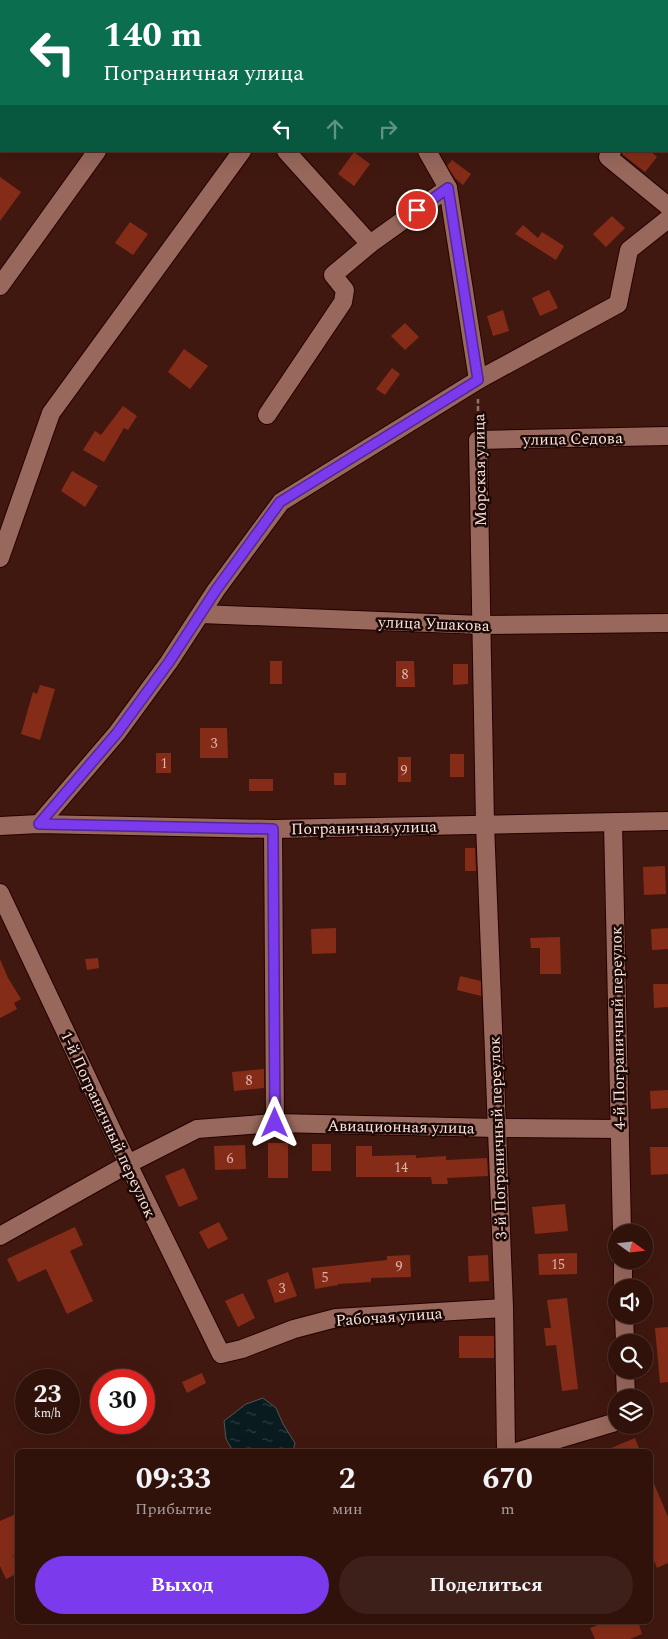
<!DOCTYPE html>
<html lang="ru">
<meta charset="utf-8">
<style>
body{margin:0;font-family:Spectral,serif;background:#3d2019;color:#f1f3f6;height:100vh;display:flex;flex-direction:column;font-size:19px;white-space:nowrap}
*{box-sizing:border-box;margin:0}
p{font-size:16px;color:#a89e9d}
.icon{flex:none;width:28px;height:28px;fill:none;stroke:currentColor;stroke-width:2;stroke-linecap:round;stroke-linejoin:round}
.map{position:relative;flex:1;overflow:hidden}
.details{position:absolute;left:15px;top:1449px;width:638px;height:175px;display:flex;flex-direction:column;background:#31120b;border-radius:8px;box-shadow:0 5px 20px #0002,0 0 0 1px #4c322c}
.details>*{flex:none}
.hud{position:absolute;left:0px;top:0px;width:669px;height:152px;box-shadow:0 5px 20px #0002,0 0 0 1px #4c322c;background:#0b6e4f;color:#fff;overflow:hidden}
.needle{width:32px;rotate:105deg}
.controls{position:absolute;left:608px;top:1224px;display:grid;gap:10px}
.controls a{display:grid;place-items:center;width:45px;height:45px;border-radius:50%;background:#31120b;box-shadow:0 5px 20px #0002,0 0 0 1px #4c322c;font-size:25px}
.speed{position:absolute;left:15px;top:1369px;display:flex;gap:10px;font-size:25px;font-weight:700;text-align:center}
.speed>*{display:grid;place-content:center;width:65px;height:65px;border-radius:50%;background:#31120b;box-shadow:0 5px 20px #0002,0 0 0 1px #4c322c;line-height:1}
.speed small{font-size:12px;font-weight:400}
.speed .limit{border:8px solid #d22;background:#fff;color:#111}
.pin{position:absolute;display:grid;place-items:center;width:42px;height:42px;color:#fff;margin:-21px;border:2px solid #fff;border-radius:50%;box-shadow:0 1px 5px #0007}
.me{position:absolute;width:55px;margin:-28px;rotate:0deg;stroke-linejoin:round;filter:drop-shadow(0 0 4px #0008)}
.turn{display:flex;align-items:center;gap:18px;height:105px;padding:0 20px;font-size:22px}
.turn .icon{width:65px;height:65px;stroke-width:2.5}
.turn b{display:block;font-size:35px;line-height:42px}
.lanes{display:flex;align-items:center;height:48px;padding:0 20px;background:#0003;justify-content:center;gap:25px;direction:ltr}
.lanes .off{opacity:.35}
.eta{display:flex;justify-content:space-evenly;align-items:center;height:85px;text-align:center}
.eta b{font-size:30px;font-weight:700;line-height:35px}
.action{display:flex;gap:10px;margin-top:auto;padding:10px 20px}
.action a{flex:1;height:58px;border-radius:30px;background:#7c3aed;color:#fff;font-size:20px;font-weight:700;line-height:58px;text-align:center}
.action a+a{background:#3d2019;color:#f1f3f6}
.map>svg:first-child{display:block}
.water{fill:url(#water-ripples);stroke:#525758}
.building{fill:#852c18}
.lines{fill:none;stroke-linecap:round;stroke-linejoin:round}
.minor-casing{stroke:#250100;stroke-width:20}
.path{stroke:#92716a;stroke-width:2.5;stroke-dasharray:5 2.5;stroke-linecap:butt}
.minor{stroke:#99685c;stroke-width:18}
.route-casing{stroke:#51269a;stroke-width:12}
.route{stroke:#7c3aed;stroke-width:9}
.labels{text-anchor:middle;stroke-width:5;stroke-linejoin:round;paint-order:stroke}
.number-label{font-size:14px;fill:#deb6ac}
.street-label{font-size:16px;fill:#fbe4de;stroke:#1c0906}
</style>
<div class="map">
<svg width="668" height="1639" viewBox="0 0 668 1639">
<defs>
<pattern id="water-ripples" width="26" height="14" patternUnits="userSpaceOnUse" patternTransform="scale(1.25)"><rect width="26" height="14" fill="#091b1f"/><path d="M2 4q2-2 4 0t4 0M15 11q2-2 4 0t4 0" fill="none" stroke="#2e3c3f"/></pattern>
</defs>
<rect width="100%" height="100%" fill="#41180f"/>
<polygon class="water" points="263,1398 276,1408 283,1424 295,1443 293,1451 233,1451 226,1439 224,1421 246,1404"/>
<g class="building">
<polygon points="623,151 650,151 657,157 645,172 622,154"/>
<polygon points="354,152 370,164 354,186 338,174"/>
<polygon points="452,160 471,174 463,185 455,178 447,166"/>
<polygon points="0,177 21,192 0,221"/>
<polygon points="612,216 625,228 606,247 593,234"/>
<polygon points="130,222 148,234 133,255 115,243"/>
<polygon points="523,225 538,238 542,232 564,246 556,260 515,234"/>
<polygon points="549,290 558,308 540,316 532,298"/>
<polygon points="503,310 509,331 493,336 487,316"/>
<polygon points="405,323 419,337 405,350 391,336"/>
<polygon points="184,349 208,366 190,389 168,372"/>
<polygon points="392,368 400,374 385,395 376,389"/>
<polygon points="123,406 137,416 128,430 124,428 104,462 83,450 95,431 101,435"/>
<polygon points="72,471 98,486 85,507 61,491"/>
<rect x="270" y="661" width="12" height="23"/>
<polygon points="396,661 414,661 415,687 396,687"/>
<polygon points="453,664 468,664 468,684 453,685"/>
<polygon points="40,685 55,689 40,740 21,734 33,692 37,694"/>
<polygon points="200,728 227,728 228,758 200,758"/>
<rect x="156" y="753" width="15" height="20"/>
<rect x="450" y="754" width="14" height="23"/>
<rect x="398" y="757" width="13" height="25"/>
<rect x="334" y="773" width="12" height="12"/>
<rect x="249" y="779" width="24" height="12"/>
<polygon points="465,848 475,848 476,871 465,871"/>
<polygon points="665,866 666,894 644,895 643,867"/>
<polygon points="336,928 336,953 312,954 311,929"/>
<polygon points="668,928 668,949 652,950 651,929"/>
<polygon points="560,937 561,974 540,974 540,948 531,948 530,938"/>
<polygon points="98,958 99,968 87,970 85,959"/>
<polygon points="0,959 8,978 21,999 14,1003 17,1009 0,1018"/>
<polygon points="460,976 481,981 481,996 457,990"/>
<polygon points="653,984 668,984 668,1007 654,1008"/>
<polygon points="264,1069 264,1088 234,1091 232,1072"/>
<polygon points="668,1090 668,1108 651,1109 650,1091"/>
<rect x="268" y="1143" width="20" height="35"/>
<rect x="312" y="1144" width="19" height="27"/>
<polygon points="245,1145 246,1169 215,1170 214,1146"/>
<polygon points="356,1146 372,1146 372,1156 416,1155 416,1158 446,1156 446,1160 487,1158 488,1176 447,1178 448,1184 432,1184 431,1177 356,1177"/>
<polygon points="650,1147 668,1147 668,1174 651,1175"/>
<polygon points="184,1168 198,1199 179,1207 165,1176"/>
<polygon points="565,1204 568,1231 535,1234 532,1207"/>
<polygon points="219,1222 228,1239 208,1249 199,1232"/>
<polygon points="75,1227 83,1245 70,1251 93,1301 67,1314 46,1269 18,1282 7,1259"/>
<polygon points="577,1253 577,1274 539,1275 538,1254"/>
<polygon points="410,1255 411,1277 371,1278 371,1282 338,1284 338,1285 315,1289 312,1268 387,1260 387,1256"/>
<polygon points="488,1255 489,1281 469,1282 468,1256"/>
<polygon points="288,1272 297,1296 275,1303 267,1280"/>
<polygon points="243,1293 255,1318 238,1327 225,1301"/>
<polygon points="567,1298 578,1389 562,1391 556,1345 546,1346 544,1328 551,1328 547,1300"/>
<polygon points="668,1327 668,1382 660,1383 655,1328"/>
<rect x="459" y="1336" width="35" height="22"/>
<polygon points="202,1373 206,1383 187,1393 182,1382"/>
<polygon points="635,1438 640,1451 604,1451"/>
<polygon points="650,1474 668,1517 668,1563 657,1568 650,1552"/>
<polygon points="18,1513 18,1553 13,1556 18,1566 18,1573 6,1579 0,1566 0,1521"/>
<polygon points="608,1621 638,1621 642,1634 630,1639 595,1639 590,1628"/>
</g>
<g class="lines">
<g class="minor-casing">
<g id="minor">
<polyline points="85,0 86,1"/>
<polyline points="21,1 22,0"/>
<polyline points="200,1 201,0"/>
<polyline points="455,1 455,0"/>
<polyline points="0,25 1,24"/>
<polyline points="286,151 370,244 448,188 478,380"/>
<polyline points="427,151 448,188"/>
<polyline points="612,151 608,157 668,206"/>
<polyline points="0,286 97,151"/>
<polyline points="267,415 343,302 345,290 333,275 370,244"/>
<polyline points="0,558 51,413 242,151"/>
<polyline points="201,614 482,625 668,623"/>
<polyline points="613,823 622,1232"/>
<polyline points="39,824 117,733 169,662 216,590 281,502 478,380 618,304 629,250 668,219"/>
<polyline points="0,826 39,824 273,829 668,821"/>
<polyline points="273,829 275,1123"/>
<polyline points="0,893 128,1164 221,1354 242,1349 294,1329 336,1318 504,1308"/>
<polyline points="0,1236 128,1164 197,1129 275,1123 497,1128 620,1129"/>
<polyline points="623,1260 623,1288"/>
<polyline points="624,1315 625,1342"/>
<polyline points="625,1370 626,1398"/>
<polyline points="506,1451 504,1308 485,824 478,440 668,436"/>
<polyline points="519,1451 616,1422"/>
</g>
</g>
<polyline class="path" points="478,426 478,399"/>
<use href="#minor" class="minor"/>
</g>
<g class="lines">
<g class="route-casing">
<polyline id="route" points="275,1123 273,829 39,824 117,733 169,662 216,590 280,502 478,380 448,188 417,210"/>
</g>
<use href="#route" class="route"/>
</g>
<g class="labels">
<g class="number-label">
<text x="405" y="679">8</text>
<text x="214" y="748">3</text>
<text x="164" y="768">1</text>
<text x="404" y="775">9</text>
<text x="249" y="1085">8</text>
<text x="230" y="1163">6</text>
<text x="401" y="1172">14</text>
<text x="558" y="1269">15</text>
<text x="399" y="1271">9</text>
<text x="325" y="1282">5</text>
<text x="282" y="1293">3</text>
</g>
<g class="street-label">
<text transform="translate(573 438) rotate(-1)" y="6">улица Седова</text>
<text transform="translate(479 470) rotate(-91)" y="6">Морская улица</text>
<text transform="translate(434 623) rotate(2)" y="6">улица Ушакова</text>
<text transform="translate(364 827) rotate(-1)" y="6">Пограничная улица</text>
<text transform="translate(617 1028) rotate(-91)" y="6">4-й Пограничный переулок</text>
<text transform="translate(109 1124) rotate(65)" y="6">1-й Пограничный переулок</text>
<text transform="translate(401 1126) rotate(1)" y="6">Авиационная улица</text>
<text transform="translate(497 1138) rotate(-92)" y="6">3-й Пограничный переулок</text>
<text transform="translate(389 1316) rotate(-4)" y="6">Рабочая улица</text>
</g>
</g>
</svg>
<div class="controls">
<a><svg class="needle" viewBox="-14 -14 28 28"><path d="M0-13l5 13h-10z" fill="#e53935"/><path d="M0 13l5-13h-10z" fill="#a89e9d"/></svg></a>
<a><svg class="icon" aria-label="sound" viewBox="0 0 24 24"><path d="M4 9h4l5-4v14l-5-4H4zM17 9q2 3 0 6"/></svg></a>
<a><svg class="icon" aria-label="search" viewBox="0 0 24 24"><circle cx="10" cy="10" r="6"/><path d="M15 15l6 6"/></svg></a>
<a><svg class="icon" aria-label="layers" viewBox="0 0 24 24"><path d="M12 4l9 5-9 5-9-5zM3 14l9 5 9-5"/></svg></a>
</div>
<div class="speed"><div>23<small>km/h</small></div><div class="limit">30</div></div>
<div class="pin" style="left:417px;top:210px;background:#d93025"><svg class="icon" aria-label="arrive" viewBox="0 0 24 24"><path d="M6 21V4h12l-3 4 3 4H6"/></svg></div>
<svg class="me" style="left:275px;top:1123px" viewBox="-20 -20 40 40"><path d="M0-17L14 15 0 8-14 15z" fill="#7c3aed" stroke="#fff" stroke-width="4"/></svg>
<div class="hud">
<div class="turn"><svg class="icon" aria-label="left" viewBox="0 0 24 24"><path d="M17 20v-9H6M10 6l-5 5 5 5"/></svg><div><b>140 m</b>Пограничная улица</div></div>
<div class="lanes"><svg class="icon" aria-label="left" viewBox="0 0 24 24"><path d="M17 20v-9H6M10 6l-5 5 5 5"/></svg><svg class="icon off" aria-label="ahead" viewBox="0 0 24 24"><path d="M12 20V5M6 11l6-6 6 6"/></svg><svg class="icon off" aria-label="right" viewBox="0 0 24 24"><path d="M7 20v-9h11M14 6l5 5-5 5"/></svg></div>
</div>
<section class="details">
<div class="eta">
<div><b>09:33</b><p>Прибытие</p></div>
<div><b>2</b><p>мин</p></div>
<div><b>670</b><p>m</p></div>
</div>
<div class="action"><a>Выход</a><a>Поделиться</a></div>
</section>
</div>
